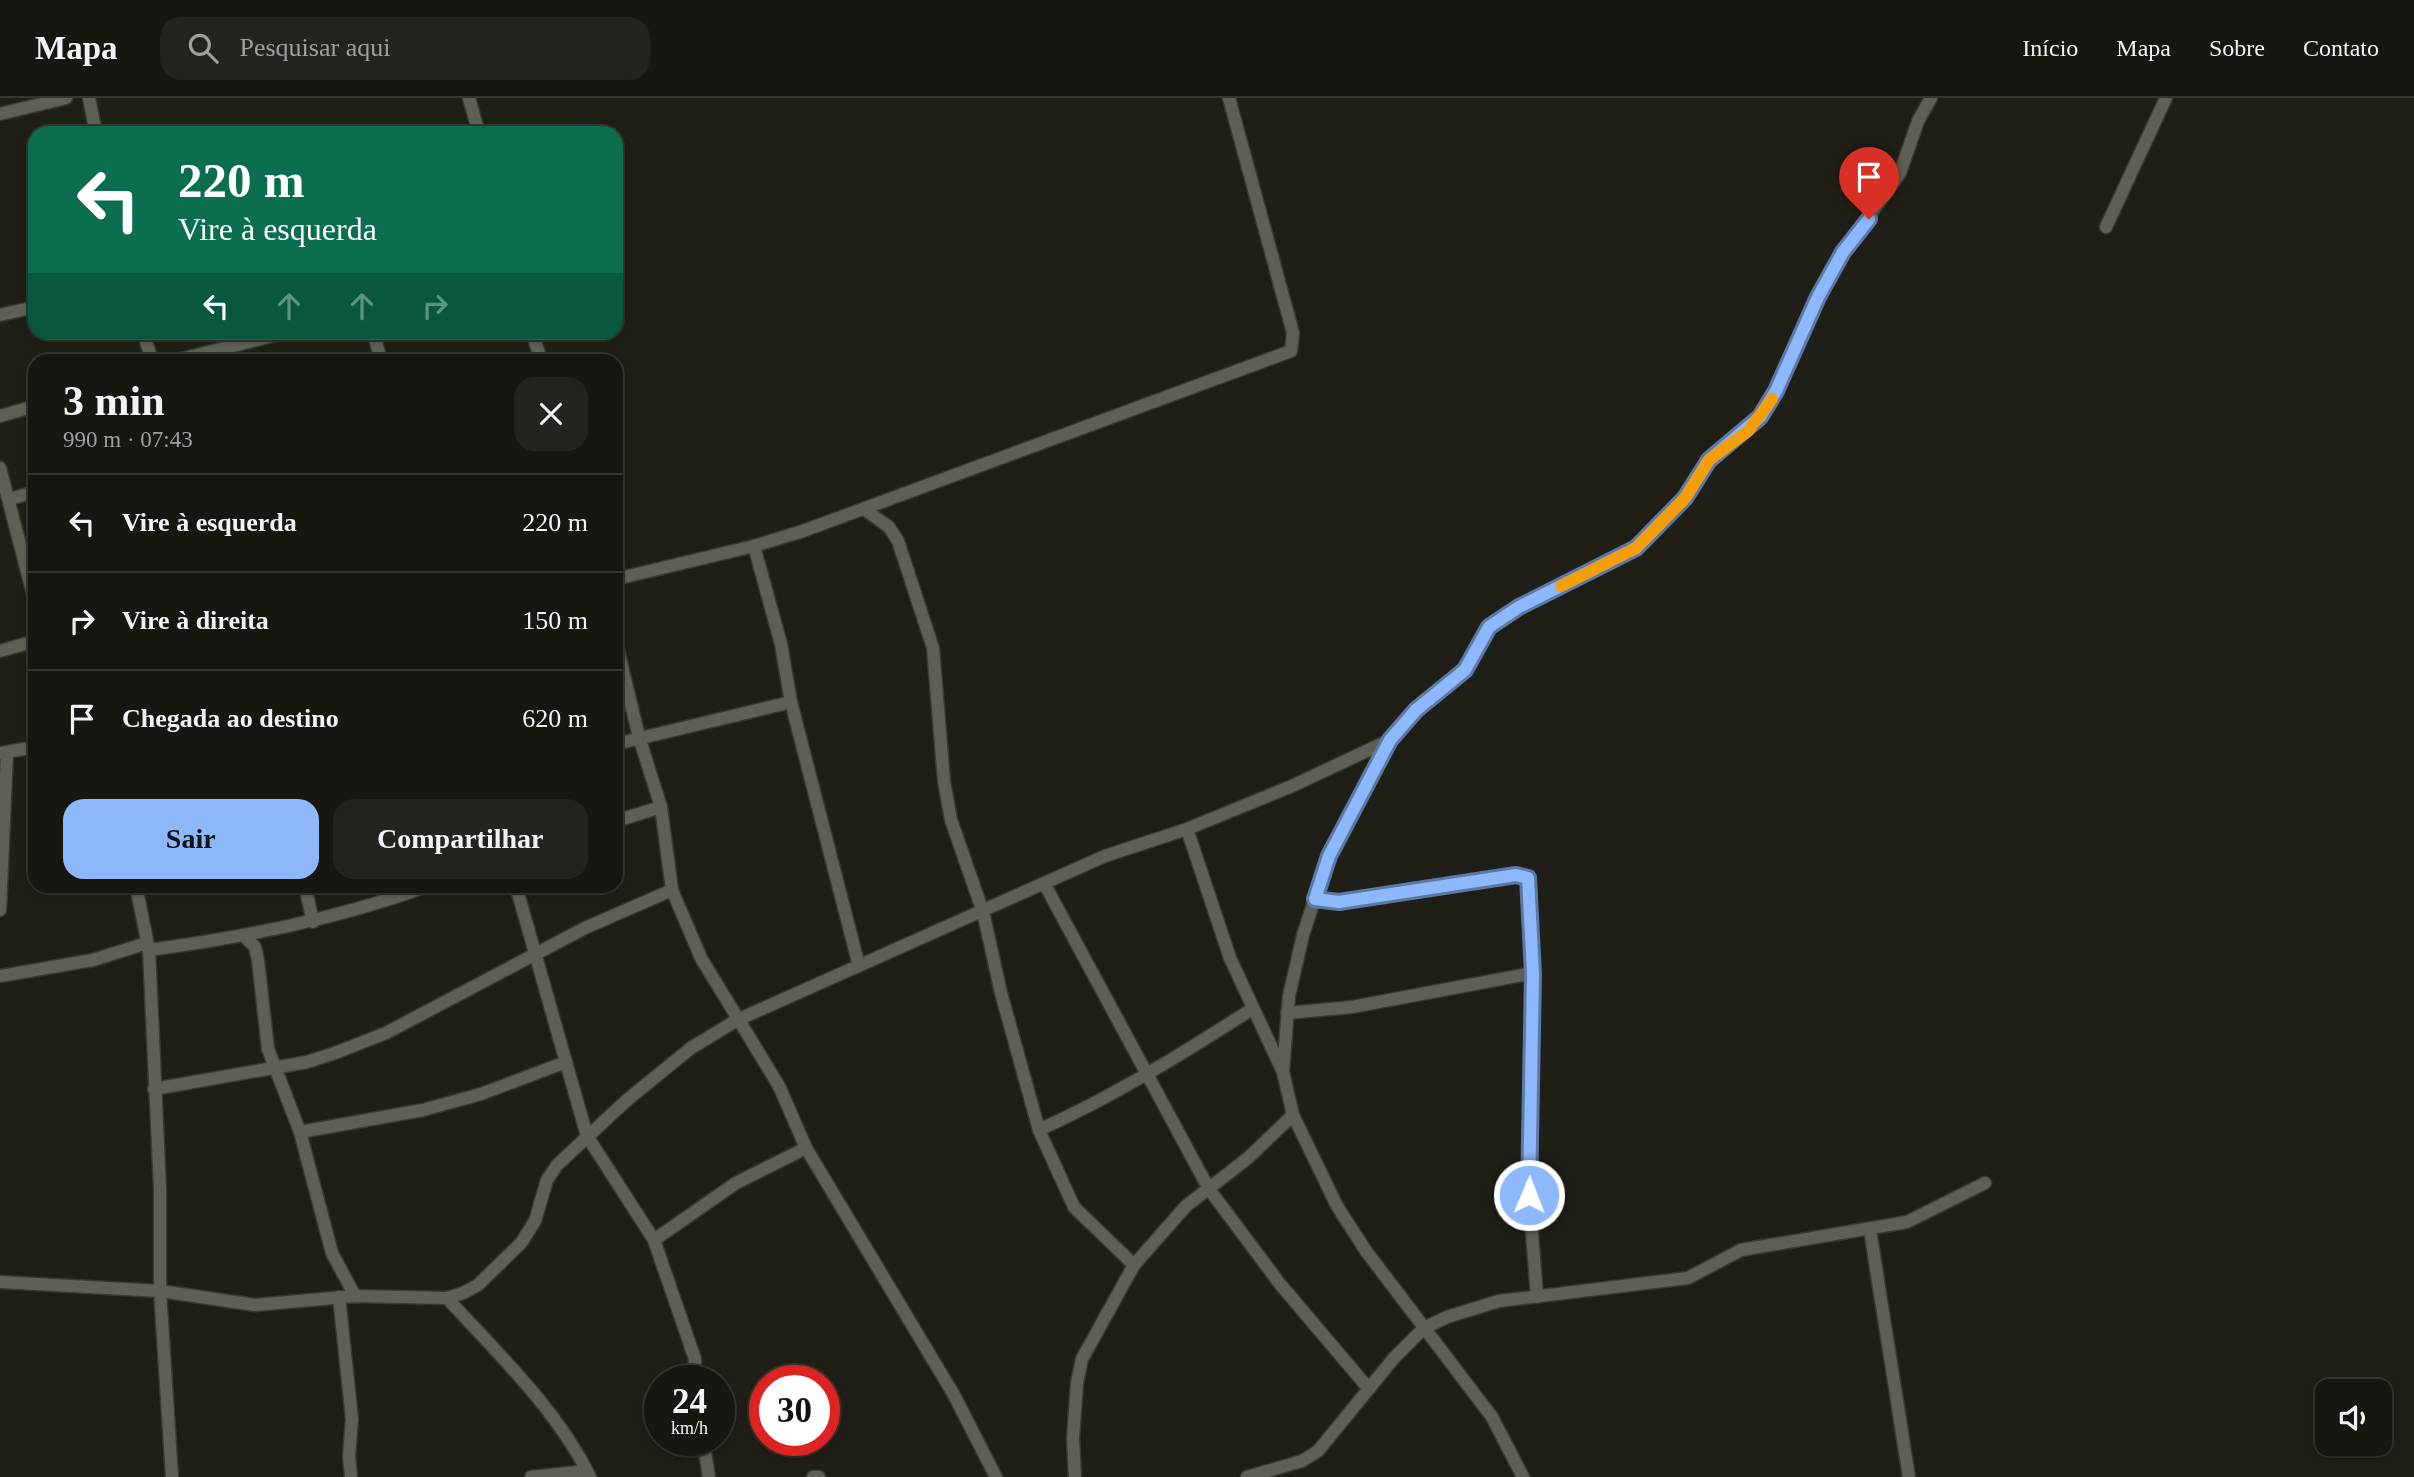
<!DOCTYPE html>
<html lang="pt">
<meta charset="utf-8">
<style>
body{margin:0;font-family:Georgia,serif;background:#24241f;color:#f1f3f6;height:100vh;display:flex;flex-direction:column;font-size:26px;white-space:nowrap}
*{box-sizing:border-box;margin:0}
p{font-size:23px;color:#9e9f9f}
.icon{flex:none;width:38px;height:38px;fill:none;stroke:currentColor;stroke-width:2;stroke-linecap:round;stroke-linejoin:round}
.map{position:relative;flex:1;overflow:hidden}
.details{position:absolute;left:28px;top:256px;width:595px;height:539px;display:flex;flex-direction:column;background:#171711;border-radius:21px;box-shadow:0 2px 5px #0004,0 0 0 2px #363631}
.details>*{flex:none}
.hud{position:absolute;left:28px;top:28px;width:595px;height:214px;border-radius:21px;box-shadow:0 2px 5px #0004,0 0 0 2px #363631;background:#0b6e4f;color:#fff;overflow:hidden}
.tools{position:absolute;left:2315px;top:1281px;display:grid;gap:14px}
.tools a{display:grid;place-items:center;width:77px;height:77px;border-radius:14px;background:#171711;box-shadow:0 2px 5px #0004,0 0 0 2px #363631;font-size:35px}
.speed{position:absolute;left:644px;top:1267px;display:flex;gap:14px;font-size:35px;font-weight:700;text-align:center}
.speed>*{display:grid;place-content:center;width:91px;height:91px;border-radius:50%;background:#171711;box-shadow:0 2px 5px #0004,0 0 0 2px #363631;line-height:1}
.speed small{font-size:18px;font-weight:400}
.speed .limit{border:10px solid #d22;background:#fff;color:#111}
.pin{position:absolute;display:grid;place-items:center;width:60px;height:60px;color:#fff;margin:-72px -30px;border-radius:50% 50% 50% 0;rotate:-45deg;box-shadow:0 0 7px #0007}
.pin .icon{rotate:45deg}
.me{position:absolute;width:77px;margin:-38px;rotate:1deg;stroke-linejoin:round;filter:drop-shadow(0 0 5px #0008)}
.turn{display:flex;align-items:center;gap:24px;height:147px;padding:0 35px;font-size:32px}
.turn .icon{width:91px;height:91px;stroke-width:2.5}
.turn b{display:block;font-size:49px;line-height:60px}
.lanes{display:flex;align-items:center;height:66px;padding:0 35px;background:#0003;justify-content:center;gap:35px;direction:ltr}
.lanes .off{opacity:.35}
.round{display:grid;place-items:center;flex:none;width:74px;height:74px;border-radius:21px;background:#24241f}
.headline{display:flex;align-items:center;justify-content:space-between;height:119px;padding:0 35px}
h1{font-size:42px;font-weight:700;line-height:52px}
.action{display:flex;gap:14px;margin-top:auto;padding:14px 35px}
.action a{flex:1;height:80px;border-radius:21px;background:#8db9fc;color:#111;font-size:28px;font-weight:700;line-height:80px;text-align:center}
.action a+a{background:#24241f;color:#f1f3f6}
ul{padding:0;list-style:none}
li{display:flex;align-items:center;gap:21px;height:98px;padding:0 35px;border-top:2px solid #363631}
li div{flex:1}
li b{display:block;font-size:26px}
li em{font-style:normal}
header{display:flex;align-items:center;gap:42px;box-sizing:border-box;height:98px;padding:0 35px;background:#171711;border-bottom:2px solid #363631}
header strong{font-size:33px}
nav{display:flex;gap:38px;margin-inline-start:auto;font-size:24px}
.search{width:490px;height:63px;background:#24241f;display:flex;align-items:center;gap:18px;box-sizing:border-box;padding:0 24px;border-radius:21px;color:#9e9f9f;font-size:26px}
.map>svg:first-child{display:block}
.lines{fill:none;stroke-linecap:round;stroke-linejoin:round}
.minor-casing{stroke:#393934;stroke-width:15}
.minor{stroke:#5f5f56;stroke-width:12}
.route-casing{stroke:#5c78a4;stroke-width:18}
.route{stroke:#8db9fc;stroke-width:12}
.slow{stroke:#f59e0b;stroke-width:12}
</style>
<header>
<strong>Mapa</strong>
<div class="search"><svg class="icon" aria-label="search" viewBox="0 0 24 24"><circle cx="10" cy="10" r="6"/><path d="M15 15l6 6"/></svg>Pesquisar aqui</div>
<nav><a>Início</a><a>Mapa</a><a>Sobre</a><a>Contato</a></nav>
</header>
<div class="map">
<svg width="2414" height="1379" viewBox="0 0 2414 1379">
<rect width="100%" height="100%" fill="#1f1f17"/>
<g class="lines">
<g class="minor-casing">
<g id="minor">
<polyline points="89,0 96,35"/>
<polyline points="469,0 479,35"/>
<polyline points="0,16 66,0"/>
<polyline points="2106,129 2166,0"/>
<polyline points="0,217 35,209"/>
<polyline points="143,234 152,262"/>
<polyline points="373,234 381,262"/>
<polyline points="532,234 541,262"/>
<polyline points="177,262 288,234"/>
<polyline points="0,318 35,308"/>
<polyline points="0,370 35,504"/>
<polyline points="9,401 35,394"/>
<polyline points="864,411 889,429 898,443 933,550 944,683 951,722 983,814 1001,895 1039,1032 1074,1109 1134,1167"/>
<polyline points="754,448 781,546 791,604 859,868"/>
<polyline points="616,481 754,448 803,433 1291,253 1293,235 1229,0"/>
<polyline points="616,544 639,639 661,709 672,792 701,860 779,988 806,1050 954,1297 996,1379"/>
<polyline points="0,553 35,543"/>
<polyline points="616,646 791,604"/>
<polyline points="0,655 35,649"/>
<polyline points="616,723 661,709"/>
<polyline points="1187,731 1230,860 1283,974"/>
<polyline points="1045,787 1209,1091 1280,1186 1369,1291"/>
<polyline points="136,788 149,852 160,1091 160,1193 172,1379"/>
<polyline points="305,788 313,824"/>
<polyline points="516,788 587,1038 654,1142 695,1261 695,1283"/>
<polyline points="1315,801 1339,804 1516,777 1528,780 1533,875 1529,1097 1537,1199"/>
<polyline points="0,812 7,654"/>
<polyline points="245,839 255,849 258,862 268,951 300,1034 332,1155 355,1198"/>
<path d="M149 852C245 839 337 821 428 788"/>
<polyline points="0,878 93,862 147,845"/>
<polyline points="1287,915 1352,909 1533,875"/>
<polyline points="154,991 307,964 335,955 386,935 585,830 672,792"/>
<path d="M1039 1032C1114 998 1182 956 1252 911"/>
<polyline points="300,1034 423,1012 481,996 566,964"/>
<polyline points="1870,1132 1909,1379"/>
<polyline points="654,1142 736,1085 806,1050"/>
<polyline points="0,1184 160,1193 255,1207 355,1198 447,1200 463,1195 478,1187 521,1145 535,1123 547,1082 557,1067 627,1002 691,950 737,922 1105,758 1187,731 1292,688 1390,642"/>
<polyline points="339,1199 352,1321 349,1358 351,1379"/>
<path d="M447 1200C497 1255 557 1311 590 1379"/>
<polyline points="703,1342 709,1379"/>
<polyline points="531,1379 587,1373"/>
<polyline points="813,1379 819,1379"/>
<polyline points="1075,1379 1073,1340 1077,1285 1082,1261 1134,1167 1186,1108 1248,1060 1293,1017"/>
<polyline points="1247,1379 1302,1363 1318,1353 1394,1260 1424,1230 1447,1219 1499,1203 1688,1180 1741,1152 1907,1124 1985,1085"/>
<polyline points="1523,1379 1492,1319 1366,1153 1337,1108 1293,1017 1283,974 1289,898 1303,837 1329,757 1390,642 1416,612 1465,572 1489,529 1519,509 1636,450 1685,400 1709,363 1760,319 1776,293 1818,199 1843,154 1900,75 1918,23 1931,0"/>
</g>
</g>
<use href="#minor" class="minor"/>
</g>
<g class="lines">
<g class="route-casing">
<polyline id="route" points="1529,1097 1533,876 1528,780 1516,777 1339,804 1315,801 1329,758 1390,642 1416,612 1465,572 1489,529 1519,509 1636,450 1685,400 1709,362 1760,319 1776,293 1818,199 1843,154 1869,121"/>
</g>
<use href="#route" class="route"/>
<polyline class="slow" points="1561,488 1636,450 1685,400 1709,362 1748,333 1772,301"/>
</g>
</svg>
<div class="tools">
<a><svg class="icon" aria-label="sound" viewBox="0 0 24 24"><path d="M4 9h4l5-4v14l-5-4H4zM17 9q2 3 0 6"/></svg></a>
</div>
<div class="speed"><div>24<small>km/h</small></div><div class="limit">30</div></div>
<div class="pin" style="left:1869px;top:121px;background:#d93025"><svg class="icon" aria-label="arrive" viewBox="0 0 24 24"><path d="M6 21V4h12l-3 4 3 4H6"/></svg></div>
<svg class="me" style="left:1529px;top:1097px" viewBox="-20 -20 40 40"><circle r="17" fill="#8db9fc" stroke="#fff" stroke-width="3"/><path d="M0-11L8 9 0 5-8 9z" fill="#fff"/></svg>
<div class="hud">
<div class="turn"><svg class="icon" aria-label="left" viewBox="0 0 24 24"><path d="M17 20v-9H6M10 6l-5 5 5 5"/></svg><div><b>220 m</b>Vire à esquerda</div></div>
<div class="lanes"><svg class="icon" aria-label="left" viewBox="0 0 24 24"><path d="M17 20v-9H6M10 6l-5 5 5 5"/></svg><svg class="icon off" aria-label="ahead" viewBox="0 0 24 24"><path d="M12 20V5M6 11l6-6 6 6"/></svg><svg class="icon off" aria-label="ahead" viewBox="0 0 24 24"><path d="M12 20V5M6 11l6-6 6 6"/></svg><svg class="icon off" aria-label="right" viewBox="0 0 24 24"><path d="M7 20v-9h11M14 6l5 5-5 5"/></svg></div>
</div>
<section class="details">
<div class="headline"><div><h1>3 min</h1><p>990 m · 07:43</p></div><a class="round"><svg class="icon" aria-label="close" viewBox="0 0 24 24"><path d="M6 6l12 12M18 6L6 18"/></svg></a></div>
<ul>
<li><svg class="icon" aria-label="left" viewBox="0 0 24 24"><path d="M17 20v-9H6M10 6l-5 5 5 5"/></svg><div><b>Vire à esquerda</b></div><em>220 m</em></li>
<li><svg class="icon" aria-label="right" viewBox="0 0 24 24"><path d="M7 20v-9h11M14 6l5 5-5 5"/></svg><div><b>Vire à direita</b></div><em>150 m</em></li>
<li><svg class="icon" aria-label="arrive" viewBox="0 0 24 24"><path d="M6 21V4h12l-3 4 3 4H6"/></svg><div><b>Chegada ao destino</b></div><em>620 m</em></li>
</ul>
<div class="action"><a>Sair</a><a>Compartilhar</a></div>
</section>
</div>
